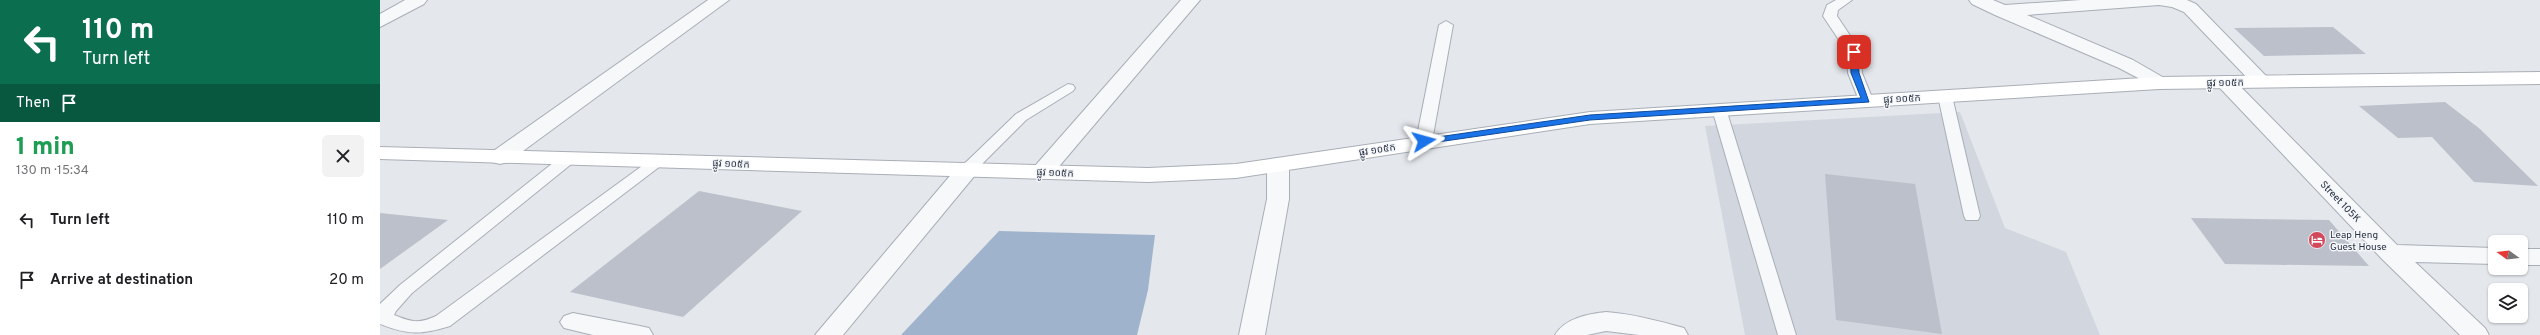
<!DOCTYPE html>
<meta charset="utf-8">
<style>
body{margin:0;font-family:Overpass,"Noto Sans Khmer",sans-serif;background:#f2f2f2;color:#202124;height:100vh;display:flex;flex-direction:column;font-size:15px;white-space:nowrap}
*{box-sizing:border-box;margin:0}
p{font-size:13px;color:#757577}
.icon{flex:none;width:22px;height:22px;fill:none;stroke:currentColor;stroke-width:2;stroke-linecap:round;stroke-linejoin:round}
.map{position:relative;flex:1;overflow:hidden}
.panel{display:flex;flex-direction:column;background:#fff;width:380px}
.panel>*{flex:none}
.banner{background:#0b6e4f;color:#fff;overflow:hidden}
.needle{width:26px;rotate:285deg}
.buttons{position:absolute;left:2108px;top:235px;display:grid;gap:8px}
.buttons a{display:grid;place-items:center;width:40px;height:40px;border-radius:6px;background:#fff;box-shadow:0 1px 3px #0004;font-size:20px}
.pin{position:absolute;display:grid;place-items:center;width:34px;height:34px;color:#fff;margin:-17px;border-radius:8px;box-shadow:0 2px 6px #0006}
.me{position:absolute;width:44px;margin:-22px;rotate:82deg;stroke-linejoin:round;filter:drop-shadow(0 0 3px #0008)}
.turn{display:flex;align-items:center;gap:14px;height:84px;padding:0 16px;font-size:18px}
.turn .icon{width:52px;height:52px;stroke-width:2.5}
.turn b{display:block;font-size:28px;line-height:34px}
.then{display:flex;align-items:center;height:38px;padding:0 16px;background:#0003;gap:8px;font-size:15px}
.round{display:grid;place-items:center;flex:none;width:42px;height:42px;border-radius:6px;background:#f2f2f2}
.head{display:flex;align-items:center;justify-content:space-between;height:68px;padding:0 16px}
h1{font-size:24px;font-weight:800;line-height:30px;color:#1e9e55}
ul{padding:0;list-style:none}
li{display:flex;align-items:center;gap:12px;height:60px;padding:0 16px}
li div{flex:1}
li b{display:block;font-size:15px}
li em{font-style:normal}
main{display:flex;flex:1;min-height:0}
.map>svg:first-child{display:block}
.built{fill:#d2d6de}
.water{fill:#9fb4cc}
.building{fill:#bbc0ca}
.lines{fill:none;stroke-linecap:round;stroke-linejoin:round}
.service-casing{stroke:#a9aeb7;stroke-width:2}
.minor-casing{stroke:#a9aeb7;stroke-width:2}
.secondary-casing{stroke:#a9aeb7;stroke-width:2}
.service{fill:#f7f8fa;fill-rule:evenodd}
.minor{fill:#f7f8fa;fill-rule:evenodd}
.secondary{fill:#fff;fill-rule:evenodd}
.route{fill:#1a73e8;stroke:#114b97}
.labels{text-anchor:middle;stroke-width:3;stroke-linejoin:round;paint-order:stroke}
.street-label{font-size:10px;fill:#2b3445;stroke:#f4f6f9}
.poi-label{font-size:10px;fill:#2b3445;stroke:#f4f6f9;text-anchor:start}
</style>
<main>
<section class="panel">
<div class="banner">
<div class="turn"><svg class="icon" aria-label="left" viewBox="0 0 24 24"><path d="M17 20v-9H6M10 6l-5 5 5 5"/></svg><div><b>110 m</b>Turn left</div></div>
<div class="then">Then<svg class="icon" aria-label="arrive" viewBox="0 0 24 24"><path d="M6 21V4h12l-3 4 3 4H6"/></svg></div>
</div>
<div class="head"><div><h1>1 min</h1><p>130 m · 15:34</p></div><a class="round"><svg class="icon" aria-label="close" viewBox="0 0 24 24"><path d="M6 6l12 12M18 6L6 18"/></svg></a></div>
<ul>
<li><svg class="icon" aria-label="left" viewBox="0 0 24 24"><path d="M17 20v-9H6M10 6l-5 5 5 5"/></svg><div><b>Turn left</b></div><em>110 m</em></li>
<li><svg class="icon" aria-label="arrive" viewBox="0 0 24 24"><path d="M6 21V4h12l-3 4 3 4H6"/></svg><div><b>Arrive at destination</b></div><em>20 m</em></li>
</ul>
</section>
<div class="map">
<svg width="2160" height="335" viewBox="0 0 2160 335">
<rect width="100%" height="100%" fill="#e4e7ec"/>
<polygon class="built" points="1580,112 1625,228 1686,252 1720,335 1365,335 1325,126"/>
<polygon class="water" points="619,231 775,235 768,290 757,335 521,335"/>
<g class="building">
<polygon points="1953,27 1986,54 1884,56 1854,28"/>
<polygon points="2065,102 2100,129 2158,186 2094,182 2052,137 2018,138 1979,106"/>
<polygon points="1445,174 1535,184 1562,334 1456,320"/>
<polygon points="319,191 422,211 303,317 190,292"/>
<polygon points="0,213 68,220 0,269"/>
<polygon points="1811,218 1949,220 1989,266 1845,264"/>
</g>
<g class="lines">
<g class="service-casing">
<g id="service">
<polygon points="1456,0 1472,0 1458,10 1457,16 1481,52 1482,73 1493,100 1491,103 1486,104 1479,100 1468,73 1467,52 1443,16 1447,5"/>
<polygon points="1066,21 1073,25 1052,141 1044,146 1036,141 1059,25"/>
<polygon points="688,84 693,85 695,88 693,91 646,120 594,172 582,172 580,169 582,166 636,114"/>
<polygon points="1565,92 1572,96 1600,216 1598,220 1586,220 1584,216 1558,96"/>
<polygon points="1339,105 1346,109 1416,335 1398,335 1332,109"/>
<path d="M189 153 195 155 197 158 195 161 32 293 16 311 14 315C31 322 39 324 56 316L273 158H285L287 161 70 326C41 335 28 335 0 324V304L20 285 183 155Z"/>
</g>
</g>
<g class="minor-casing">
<g id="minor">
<polygon points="25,0 47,0 44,4 0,27 0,14"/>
<polygon points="328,0 349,0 128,162 120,164 112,162 109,157 112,152"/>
<polygon points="801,0 820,0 670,177 662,179 654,177 651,172 654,167"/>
<polygon points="1589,0 1613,0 1625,5 1701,0 1807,0 1816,4 1891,81 1888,85 1874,85 1804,12 1792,7 1779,5 1647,15 1753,60 1786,79 1789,83 1786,87 1779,89 1739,68 1615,15 1592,4"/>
<polygon points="1845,76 1852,78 2017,245 2115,248 2115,264 2035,262 2105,328 2109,335 2080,335 2002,259 1838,86 1835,82 1838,78"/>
<polygon points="898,158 906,160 909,165 909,199 885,335 859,335 887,199 887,165 890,160"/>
<polygon points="588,162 596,164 599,169 596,174 463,335 435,335 580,164"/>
<rect x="2141" y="249" width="19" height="16"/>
<path d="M1226 312C1253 314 1279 321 1304 328L1308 335H1259L1226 331 1207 335H1175C1185 318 1208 314 1226 312Z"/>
<polygon points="193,313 260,326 269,328 273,335 213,335 184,328 180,322 184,316"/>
</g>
</g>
<g class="secondary-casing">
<polygon id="secondary" points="2160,72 2160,84 1779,89 1210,124 856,178 768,182 0,159 0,147 768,168 856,164 1210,112 1779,77"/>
</g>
<use href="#service" class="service"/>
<use href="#minor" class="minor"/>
<use href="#secondary" class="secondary"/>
</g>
<polygon class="route" points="1474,50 1478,52 1479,73 1489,102 1210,120 1044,144 1040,141 1044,139 1210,115 1481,98 1471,73 1470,52"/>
<defs>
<g id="hotel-disc" transform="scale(0.9)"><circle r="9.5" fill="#d1495b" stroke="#f4f6f9"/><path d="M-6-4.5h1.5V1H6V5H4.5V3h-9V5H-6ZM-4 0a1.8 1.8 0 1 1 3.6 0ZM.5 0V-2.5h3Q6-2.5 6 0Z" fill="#fff"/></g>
</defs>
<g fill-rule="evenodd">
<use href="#hotel-disc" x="1937" y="240"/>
</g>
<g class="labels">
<g class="street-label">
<text transform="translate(1845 82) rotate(-1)" y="4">ផ្លូវ ១០៥ក</text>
<text transform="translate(1522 98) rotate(-3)" y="4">ផ្លូវ ១០៥ក</text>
<text transform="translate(997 149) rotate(-9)" y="4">ផ្លូវ ១០៥ក</text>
<text transform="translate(351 163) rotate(2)" y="4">ផ្លូវ ១០៥ក</text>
<text transform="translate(675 172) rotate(2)" y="4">ផ្លូវ ១០៥ក</text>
<text transform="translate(1961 201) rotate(46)" y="4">Street 105K</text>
</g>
<g class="poi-label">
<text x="1950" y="238">Leap Heng<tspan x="1950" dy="12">Guest House</tspan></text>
</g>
</g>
</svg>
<div class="buttons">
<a><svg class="needle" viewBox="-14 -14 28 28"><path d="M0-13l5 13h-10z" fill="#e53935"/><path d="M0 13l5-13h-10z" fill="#757577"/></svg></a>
<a><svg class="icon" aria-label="layers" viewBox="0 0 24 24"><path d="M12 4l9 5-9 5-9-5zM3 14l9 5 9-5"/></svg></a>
</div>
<div class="pin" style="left:1474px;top:52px;background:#d93025"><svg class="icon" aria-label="arrive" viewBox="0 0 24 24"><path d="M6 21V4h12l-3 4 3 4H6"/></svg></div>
<svg class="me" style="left:1044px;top:141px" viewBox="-20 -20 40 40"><path d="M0-17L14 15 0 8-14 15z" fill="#1a73e8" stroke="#fff" stroke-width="4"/></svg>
</div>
</main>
